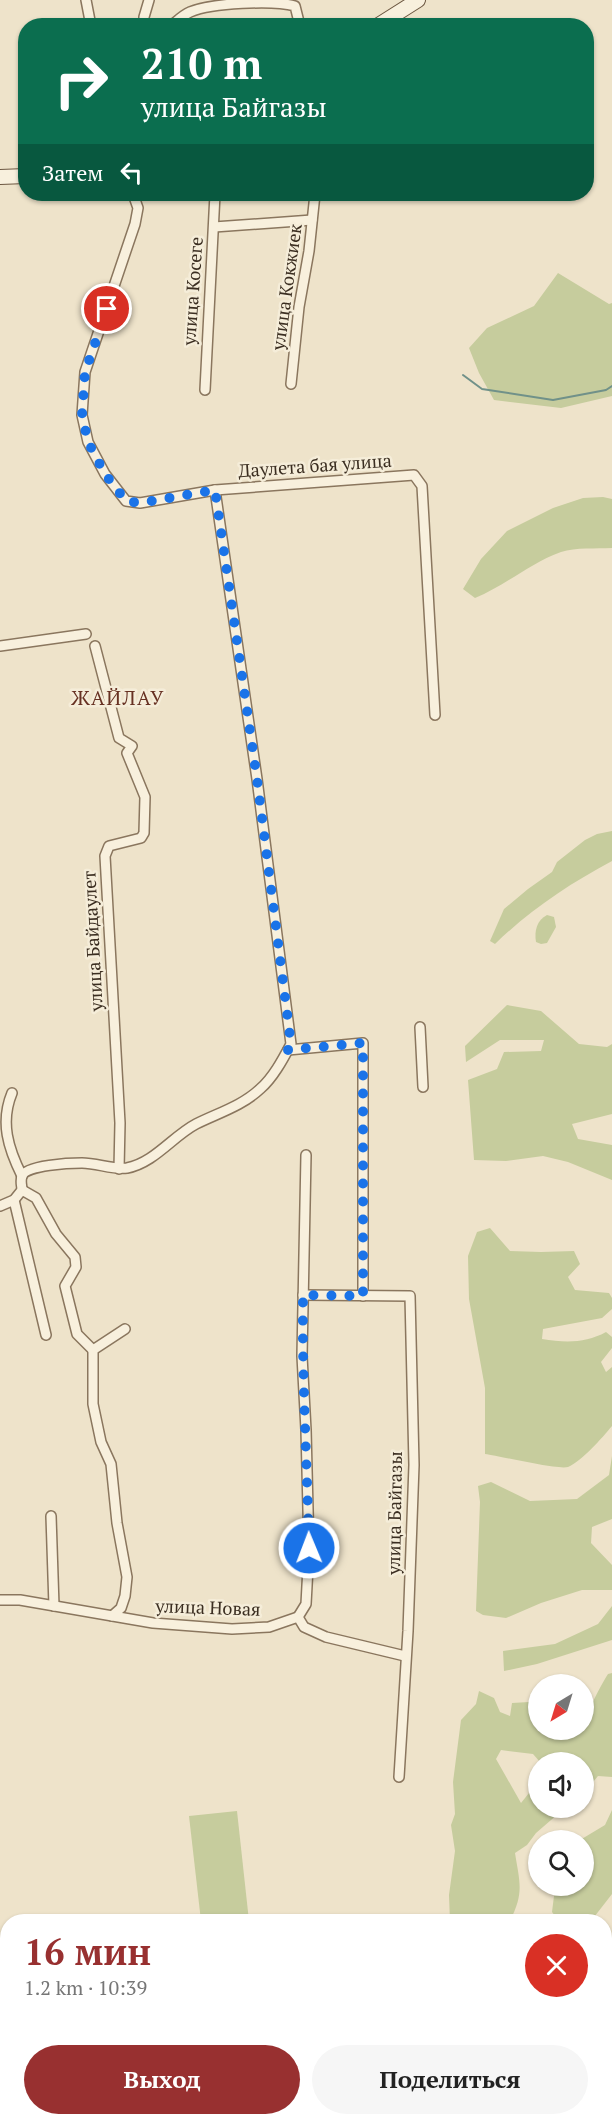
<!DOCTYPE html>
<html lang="ru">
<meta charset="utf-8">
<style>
body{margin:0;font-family:"PT Serif",serif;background:#f6f6f6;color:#222;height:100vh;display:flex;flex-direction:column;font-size:22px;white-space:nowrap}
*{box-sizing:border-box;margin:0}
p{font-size:20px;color:#767676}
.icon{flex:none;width:33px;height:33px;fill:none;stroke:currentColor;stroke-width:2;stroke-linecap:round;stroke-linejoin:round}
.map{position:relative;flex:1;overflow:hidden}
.sheet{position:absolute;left:0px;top:1914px;width:612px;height:212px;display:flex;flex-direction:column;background:#fff;border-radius:24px 24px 0 0;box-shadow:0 2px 4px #0004}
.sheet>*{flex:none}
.banner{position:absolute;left:18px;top:18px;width:576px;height:183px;border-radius:24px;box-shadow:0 2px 4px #0004;background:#0b6e4f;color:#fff;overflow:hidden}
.needle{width:39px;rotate:218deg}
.fabs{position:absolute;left:528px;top:1674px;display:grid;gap:12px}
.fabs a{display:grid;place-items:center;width:66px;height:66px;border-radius:50%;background:#fff;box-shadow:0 2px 4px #0004;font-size:30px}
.pin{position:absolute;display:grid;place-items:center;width:51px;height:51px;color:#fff;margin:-26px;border:3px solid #fff;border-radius:50%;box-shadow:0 2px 6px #0007}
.me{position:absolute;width:66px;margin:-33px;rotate:359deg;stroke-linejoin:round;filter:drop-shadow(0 0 4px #0008)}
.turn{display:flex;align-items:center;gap:21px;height:126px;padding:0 24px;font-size:27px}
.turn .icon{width:78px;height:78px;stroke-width:2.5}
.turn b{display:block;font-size:42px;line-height:51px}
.then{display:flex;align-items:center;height:57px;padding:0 24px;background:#0003;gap:12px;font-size:22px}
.round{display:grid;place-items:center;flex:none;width:63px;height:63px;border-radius:32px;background:#f6f6f6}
.summary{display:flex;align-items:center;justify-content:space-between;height:102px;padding:0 24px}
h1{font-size:36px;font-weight:700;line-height:45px;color:#983030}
.action{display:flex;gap:12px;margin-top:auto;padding:12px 24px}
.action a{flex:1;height:69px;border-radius:36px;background:#983030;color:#fff;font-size:24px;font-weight:700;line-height:69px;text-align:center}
.action a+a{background:#f6f6f6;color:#222}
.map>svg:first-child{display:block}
.green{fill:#c6cc9d}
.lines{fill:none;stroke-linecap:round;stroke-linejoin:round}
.stream{stroke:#709189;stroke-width:2}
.street-casing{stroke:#8a765e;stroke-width:12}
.secondary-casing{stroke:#6c5741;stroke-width:16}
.street{stroke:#f8f0dd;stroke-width:9}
.secondary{stroke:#f8f0dd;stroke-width:14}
.route{stroke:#1a73e8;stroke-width:10;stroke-dasharray:0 18}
.labels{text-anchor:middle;stroke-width:5;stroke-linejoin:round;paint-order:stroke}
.street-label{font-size:18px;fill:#3b2e21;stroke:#f5edd9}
.neighbourhood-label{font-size:20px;letter-spacing:1.5px;fill:#673122;stroke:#f5edd9}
</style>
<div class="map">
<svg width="612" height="2125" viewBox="0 0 612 2125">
<rect width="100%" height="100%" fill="#eee3ca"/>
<g class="green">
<polygon points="558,273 609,304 612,303 612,396 561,408 494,400 479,373 469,348 487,328 534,306"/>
<path d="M603 497 612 499V548C596 549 576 547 561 552 530 563 505 586 475 598L463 589 481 559 507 531 553 508 583 498Z"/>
<path d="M612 831V861C569 884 530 910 495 944L490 941 504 909 528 889 552 872 557 862 585 840 597 834Z"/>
<path d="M547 915 554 917 556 927 547 943 541 944 536 942C534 931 537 920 547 915Z"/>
<polygon points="507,1005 541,1011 579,1044 607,1047 612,1044 612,1114 572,1124 578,1139 612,1145 612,1180 568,1162 543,1156 506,1161 474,1160 468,1080 497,1069 504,1052 541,1051 544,1040 500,1040 466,1062 465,1046"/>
<path d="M490 1228 510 1251 541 1252 574 1251 580 1264 568 1277 575 1290 609 1293 612 1298V1309L602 1318 543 1329 542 1339C566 1343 586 1343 606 1332L612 1337V1348L601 1362 606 1372 612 1367V1426C602 1438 582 1461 568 1467 557 1470 500 1456 485 1454V1388L469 1299 468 1256 477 1232Z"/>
<polygon points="612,1456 612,1519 592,1527 591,1543 612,1565 612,1590 582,1590 541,1603 506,1618 483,1615 476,1611 480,1502 478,1486 491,1482 530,1501 577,1499 609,1475"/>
<polygon points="612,1606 612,1640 537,1664 504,1671 503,1651 555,1644 598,1624"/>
<path d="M612 1673V1777L598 1776 584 1793V1762H540L533 1754 501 1750 496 1759 521 1803 529 1793 538 1769V1808H571L565 1814H558L536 1833 527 1845 515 1853C520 1884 524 1893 510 1921H450L449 1895 455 1851 451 1825 455 1814 453 1782 461 1720 476 1704 479 1691 494 1698 500 1712 510 1716 512 1703 529 1702 538 1707V1730H584C584 1716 600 1687 608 1674Z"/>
<polygon points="612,1810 612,1894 591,1921 559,1921 552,1912 555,1888 557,1886 584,1886 584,1840 580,1840 605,1825"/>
<polygon points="237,1811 249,1921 201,1921 189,1816"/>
<polygon points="612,1984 612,2019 605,2023 605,1988"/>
</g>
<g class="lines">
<polyline class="stream" points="463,375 482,389 553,400 606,390 612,386"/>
<g class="street-casing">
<g id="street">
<polyline points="86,0 91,26"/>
<polyline points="144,26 144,17 149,0"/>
<path d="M171 26C177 21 183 15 190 12 212 3 272 0 295 6L300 26"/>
<polyline points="133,194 138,208 135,224 85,372 82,415 88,442 105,474 126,501 140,503 215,490 414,475 422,486 435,715"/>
<polyline points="214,227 312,220"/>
<polyline points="291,384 299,307 309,251 315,194"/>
<polyline points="205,390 215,194"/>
<polyline points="0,646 86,634"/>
<polyline points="95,646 119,738 132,746 127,753 145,797 144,833 141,838 109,846 105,856 120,1123 119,1169"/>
<polyline points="420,1027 423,1087"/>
<polyline points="288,1050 363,1043 363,1296"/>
<path d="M12 1093C0 1122 8 1148 22 1176"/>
<polyline points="22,1190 36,1198 56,1234 75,1257 76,1267 65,1286 77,1334 93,1350"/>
<polyline points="14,1200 46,1335"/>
<path d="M0 1206 14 1200 22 1190C22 1186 20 1181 22 1176 26 1165 71 1163 82 1163 97 1163 113 1170 127 1168 154 1163 173 1136 196 1124 218 1113 242 1106 260 1089 273 1078 283 1059 291 1044L257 779 215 490"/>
<polyline points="303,1295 410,1296 414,1465 408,1631 399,1777"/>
<polyline points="51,1516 54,1606"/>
<polyline points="0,1600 20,1600 153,1623 232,1629 269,1627 298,1617 304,1627 326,1637 405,1656"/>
<polyline points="112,1616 121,1608 125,1596 127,1577 117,1523 111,1464 101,1442 93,1404 93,1350 125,1329"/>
<polyline points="298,1617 306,1604 309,1549 306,1430 302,1356 306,1155"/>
</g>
</g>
<g class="secondary-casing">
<g id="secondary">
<polyline points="377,26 418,0"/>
<polyline points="0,177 26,176"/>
<polyline points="0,2050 8,2075"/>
<polyline points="16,2118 17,2125"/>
</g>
</g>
<use href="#street" class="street"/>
<use href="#secondary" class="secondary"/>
</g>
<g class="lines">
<path class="route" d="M107 309 85 372 82 415 88 442 105 474 126 501 140 503 215 490 257 779 291 1044 288 1050 363 1043V1296L303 1295C302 1380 307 1464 309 1548"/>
</g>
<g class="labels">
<g class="street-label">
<text transform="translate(287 287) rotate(-82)" y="6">улица Кокжиек</text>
<text transform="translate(193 291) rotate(-86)" y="6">улица Косеге</text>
<text transform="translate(315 466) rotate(-4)" y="6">Даулета бая улица</text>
<text transform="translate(93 941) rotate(-93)" y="6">улица Байдаулет</text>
<text transform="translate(395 1513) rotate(-89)" y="6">улица Байгазы</text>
<text transform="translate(208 1608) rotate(2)" y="6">улица Новая</text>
</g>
<g class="neighbourhood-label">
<text x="118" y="705">ЖАЙЛАУ</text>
</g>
</g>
</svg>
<div class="fabs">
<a><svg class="needle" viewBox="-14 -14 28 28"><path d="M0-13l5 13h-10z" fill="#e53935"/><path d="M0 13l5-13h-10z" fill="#767676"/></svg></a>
<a><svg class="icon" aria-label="sound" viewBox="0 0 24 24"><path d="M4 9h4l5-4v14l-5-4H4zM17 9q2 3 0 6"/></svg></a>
<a><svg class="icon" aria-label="search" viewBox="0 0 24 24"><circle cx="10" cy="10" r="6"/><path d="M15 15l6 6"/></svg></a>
</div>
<div class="pin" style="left:107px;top:309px;background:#d93025"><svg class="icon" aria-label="arrive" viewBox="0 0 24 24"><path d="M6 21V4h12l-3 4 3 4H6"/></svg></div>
<svg class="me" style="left:309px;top:1548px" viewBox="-20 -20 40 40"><circle r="17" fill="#1a73e8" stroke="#fff" stroke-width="3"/><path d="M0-11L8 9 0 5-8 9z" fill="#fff"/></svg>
<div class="banner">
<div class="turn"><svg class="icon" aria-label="right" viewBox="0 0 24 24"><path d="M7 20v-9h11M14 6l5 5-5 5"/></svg><div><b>210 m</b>улица Байгазы</div></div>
<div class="then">Затем<svg class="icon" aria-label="left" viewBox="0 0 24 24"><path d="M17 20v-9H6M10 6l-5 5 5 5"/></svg></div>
</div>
<section class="sheet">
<div class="summary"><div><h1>16 мин</h1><p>1.2 km · 10:39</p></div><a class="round" style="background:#d93025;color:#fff"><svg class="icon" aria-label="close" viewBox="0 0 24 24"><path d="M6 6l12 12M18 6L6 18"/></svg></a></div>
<div class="action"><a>Выход</a><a>Поделиться</a></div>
</section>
</div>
